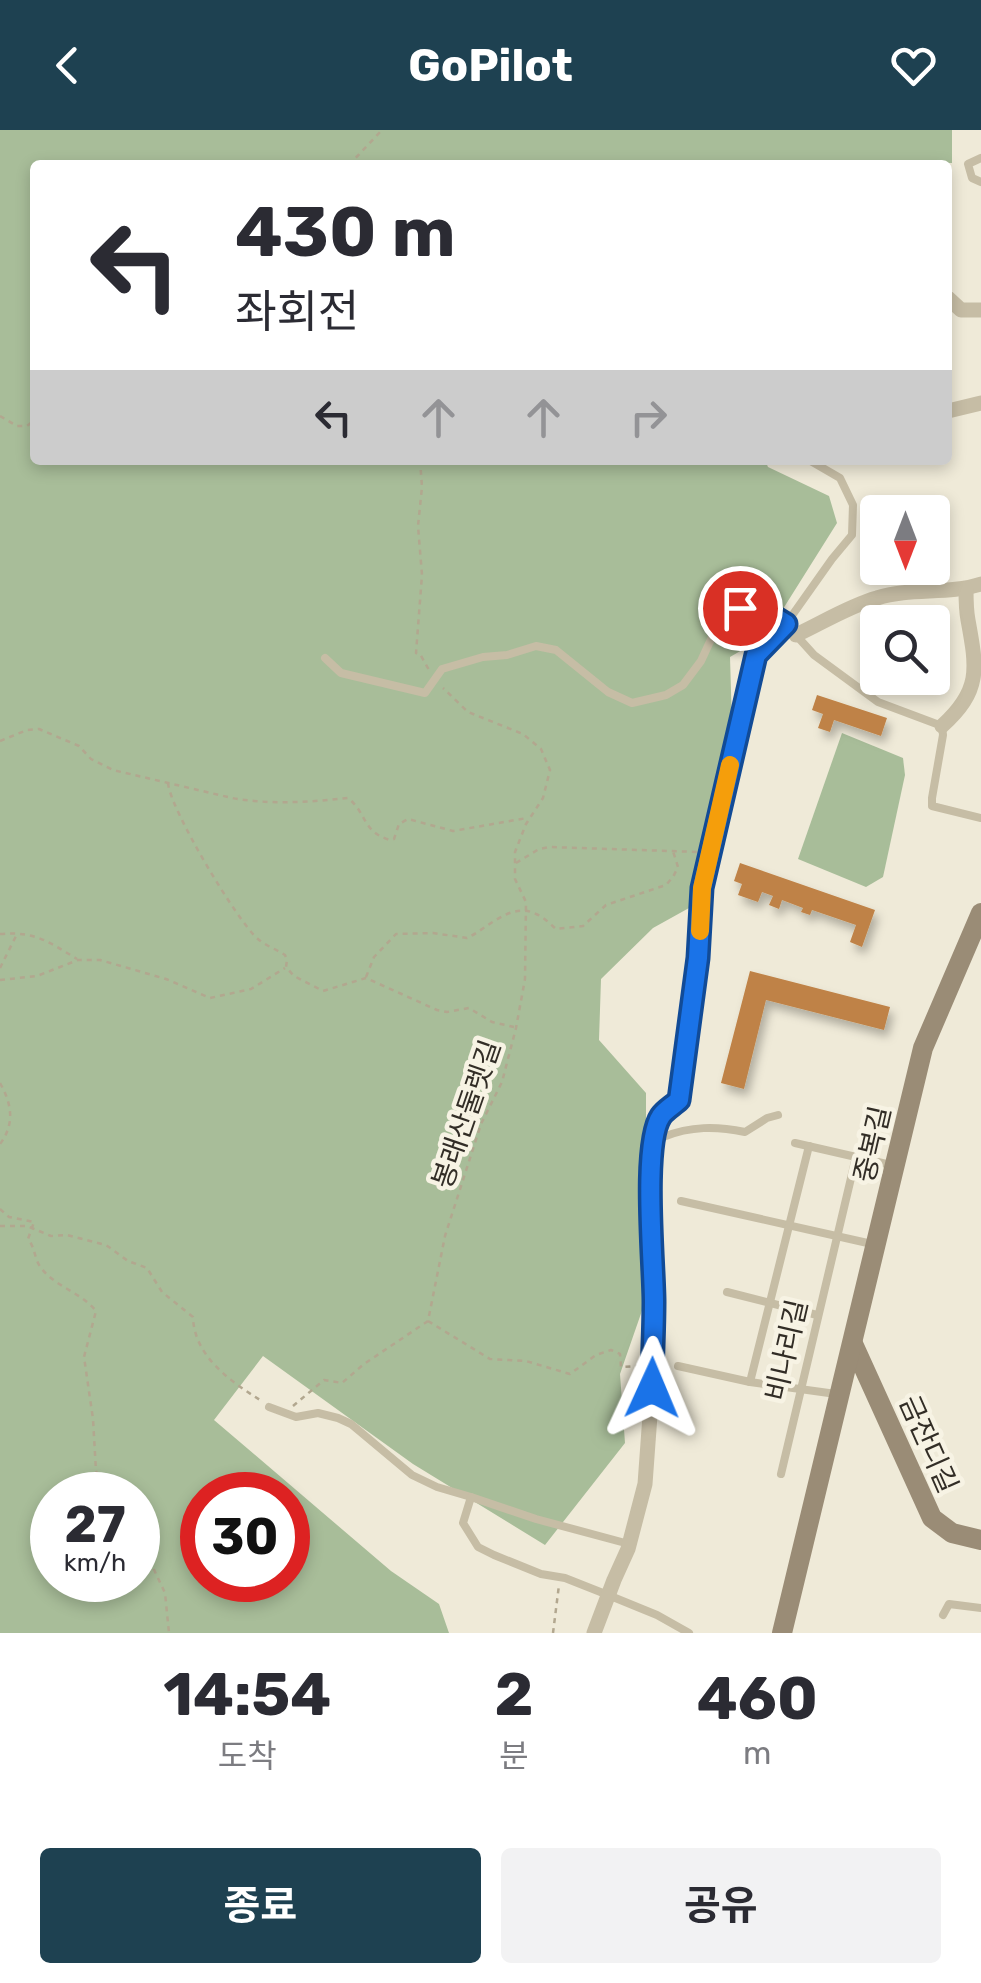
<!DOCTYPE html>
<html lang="ko">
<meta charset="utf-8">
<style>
body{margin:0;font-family:Rubik,"Noto Sans KR",sans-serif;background:#f2f2f3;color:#2b2b33;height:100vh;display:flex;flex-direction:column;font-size:38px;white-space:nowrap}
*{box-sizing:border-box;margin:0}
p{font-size:32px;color:#7c7c81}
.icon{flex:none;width:55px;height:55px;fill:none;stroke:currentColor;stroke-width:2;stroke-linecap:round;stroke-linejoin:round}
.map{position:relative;height:1503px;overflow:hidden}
.side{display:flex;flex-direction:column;background:#fff;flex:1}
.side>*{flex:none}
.banner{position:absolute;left:30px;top:30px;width:922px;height:305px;border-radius:10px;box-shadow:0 5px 15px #0003;background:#fff;color:#2b2b33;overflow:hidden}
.needle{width:65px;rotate:180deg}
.fabs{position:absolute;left:860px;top:365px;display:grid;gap:20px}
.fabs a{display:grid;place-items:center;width:90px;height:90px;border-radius:10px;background:#fff;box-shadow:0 5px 15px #0003;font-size:50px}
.speed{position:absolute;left:30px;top:1342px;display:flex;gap:20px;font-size:50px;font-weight:700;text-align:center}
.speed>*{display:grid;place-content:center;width:130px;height:130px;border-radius:50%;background:#fff;box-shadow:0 5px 15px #0003;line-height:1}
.speed small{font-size:25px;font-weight:400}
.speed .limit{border:15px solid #d22;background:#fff;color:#111}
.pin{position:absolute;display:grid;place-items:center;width:85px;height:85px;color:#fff;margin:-42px;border:5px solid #fff;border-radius:50%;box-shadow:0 2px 10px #0007}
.me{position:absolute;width:110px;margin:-55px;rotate:1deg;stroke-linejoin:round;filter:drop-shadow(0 0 8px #0008)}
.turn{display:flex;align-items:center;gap:35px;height:210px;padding:0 40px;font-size:45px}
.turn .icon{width:130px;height:130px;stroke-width:2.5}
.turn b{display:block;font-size:70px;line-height:85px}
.lanes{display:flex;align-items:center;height:95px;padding:0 40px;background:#0003;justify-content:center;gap:50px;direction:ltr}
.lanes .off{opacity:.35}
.eta{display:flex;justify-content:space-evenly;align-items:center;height:170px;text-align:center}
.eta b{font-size:60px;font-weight:700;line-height:70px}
.button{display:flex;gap:20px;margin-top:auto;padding:20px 40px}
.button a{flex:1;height:115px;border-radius:10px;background:#1e4151;color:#fff;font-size:40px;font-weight:700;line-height:115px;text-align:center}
.button a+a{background:#f2f2f3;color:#2b2b33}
header{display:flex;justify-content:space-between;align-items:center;height:130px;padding:0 40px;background:#1e4151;color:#fff;font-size:45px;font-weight:700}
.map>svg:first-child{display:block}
.green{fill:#a8bd99;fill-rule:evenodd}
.building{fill:#bf8246;filter:url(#shadow)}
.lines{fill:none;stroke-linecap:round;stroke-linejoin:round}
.path{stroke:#b2a78f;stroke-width:2.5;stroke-dasharray:5 5;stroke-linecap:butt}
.lane{stroke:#c6bda5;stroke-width:8}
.street{stroke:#c6bda5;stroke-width:15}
.secondary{stroke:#9a8c76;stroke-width:20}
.route-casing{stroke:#114b97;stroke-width:25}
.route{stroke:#1a73e8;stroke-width:18}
.slow{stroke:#f59e0b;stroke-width:18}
.labels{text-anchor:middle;stroke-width:9;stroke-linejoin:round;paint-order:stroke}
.street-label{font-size:28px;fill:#322d26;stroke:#f7f3e4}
</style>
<header><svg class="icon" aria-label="back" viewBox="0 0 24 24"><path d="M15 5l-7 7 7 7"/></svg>GoPilot<svg class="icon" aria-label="heart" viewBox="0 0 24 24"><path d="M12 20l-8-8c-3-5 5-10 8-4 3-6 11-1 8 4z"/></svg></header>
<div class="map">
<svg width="981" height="1503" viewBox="0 0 981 1503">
<defs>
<filter id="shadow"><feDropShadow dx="4" dy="7" stdDeviation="5" flood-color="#0004"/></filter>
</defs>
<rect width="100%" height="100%" fill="#efead8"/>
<g class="green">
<path d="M0 0H952V33L35 35V330H765L768 337 829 366 837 393 766 506 730 527 732 595 689 778 653 798 601 849 599 910 646 963V1055L653 1149 620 1244 625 1313 545 1415 413 1334 263 1226 214 1290 391 1441 439 1474 449 1503H0ZM52 1365H138V1450H52ZM202 1365H288V1450H202Z"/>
<polygon points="842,603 903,628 905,645 883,747 866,757 798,729"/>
</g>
<g class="building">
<polygon points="817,565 887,588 881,606 834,590 830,602 818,598 823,584 812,580"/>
<polygon points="740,733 875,780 862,817 850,812 856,795 812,780 810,785 801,782 803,778 782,770 779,779 769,775 773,766 762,762 758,772 738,765 742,754 734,751"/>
<polygon points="750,841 890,877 884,900 766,870 744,959 721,953"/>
</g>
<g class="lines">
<g class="path">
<polyline points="349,35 382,0"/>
<polyline points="0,286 17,296 27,296 35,290"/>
<polyline points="420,330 422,357 418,396 422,445 416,523 420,524 429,540"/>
<path d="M0 611 27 600 39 599 79 616 91 629 113 640 232 668C270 675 310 672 348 668 367 683 362 702 390 710L394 709 399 694 408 689 453 701 527 688"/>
<path d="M168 653C170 679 237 791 258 809 266 816 276 819 285 825L287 830 286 837 294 846 323 861 366 848 437 880 447 882 469 878 492 892 514 897"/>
<polyline points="516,733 539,719 550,717 699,722"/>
<path d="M0 804C35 801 49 812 77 829"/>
<polyline points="0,838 17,804"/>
<path d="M366 847 374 827 396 804 433 803 467 808C487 799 511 771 536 784 544 787 550 794 556 799L583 796 606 775 666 755 673 747 678 737 673 721"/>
<polyline points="0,850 37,846 78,830 100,830 166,849 210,868 251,859 285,838"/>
<path d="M0 953C12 974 15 994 0 1014"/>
<path d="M0 1079 9 1087 34 1092 28 1109C36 1119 34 1130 42 1139 56 1157 82 1163 96 1181L84 1227 93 1289 96 1341 107 1365"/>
<path d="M0 1096H27L51 1106 67 1105 106 1115 128 1131 147 1138 162 1162 193 1187C194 1226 230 1251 260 1270"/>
<polyline points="428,1191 490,1229 526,1231 570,1244 596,1225 611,1220 620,1224 621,1237 637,1236"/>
<polyline points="293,1276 324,1250 342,1253 364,1234 428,1191 445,1106 481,994 502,952 516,898 525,849 526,772 515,749 515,722 526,694 543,668 550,640 541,619 523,604 468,582 443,558"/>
<polyline points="138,1392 141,1412 165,1463 169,1503"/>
<polyline points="553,1503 559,1455"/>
</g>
<g class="lane">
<polyline points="981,28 968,34 972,48 981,52"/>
<polyline points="325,528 341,543 425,563 442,539 483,527 507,525 536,516 556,520 608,562 632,573 666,565 683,555 701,531 713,505 723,492 740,478 760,478 786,494 814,525 878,572 942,596 943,605 932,668 932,676 981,688"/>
<path d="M778 985 767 988 745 1002C716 996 691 996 663 1007L657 997 661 986 679 970 698 828 701 758 756 525 786 494 832 429 852 405 853 375 840 348 809 330"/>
<polyline points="795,1013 891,1035"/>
<polyline points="681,1071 872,1114"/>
<polyline points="727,1162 817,1185"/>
<polyline points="678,1236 750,1252 836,1264"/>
<polyline points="750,1252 809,1016"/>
<polyline points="269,1277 296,1287 318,1283 338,1288 351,1294 412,1345 437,1357 471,1367"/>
<polyline points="781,1344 856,1027"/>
<polyline points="629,1414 536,1389 471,1367 463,1393 478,1417 494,1425 541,1444 565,1448 608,1465 657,1485 689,1503"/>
<polyline points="943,1485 949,1474 981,1478"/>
</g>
<g class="street">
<polyline points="948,168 961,180 981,180"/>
<polyline points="948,281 981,273"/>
<path d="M796 505C822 493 849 476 877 468 911 457 948 465 981 454"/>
<path d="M942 596C981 561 977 539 968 490 966 480 966 469 966 459"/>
<polyline points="594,1503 614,1450 628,1419 645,1354 652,1258 652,1031 657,997"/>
</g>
<g class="secondary">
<polyline points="853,1214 932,1388 952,1403 981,1410"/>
<polyline points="782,1503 923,918 981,783"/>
</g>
</g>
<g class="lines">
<g class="route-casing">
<path id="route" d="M652 1258C652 1230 654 1201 654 1172 654 1135 642 1014 661 986 665 980 674 975 679 970L698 828 702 758 756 525 786 494 760 478H740"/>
</g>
<use href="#route" class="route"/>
<polyline class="slow" points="700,801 702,758 730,635"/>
</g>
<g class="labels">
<g class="street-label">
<text transform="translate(466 984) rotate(-71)" y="10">봉래산둘렛길</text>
<text transform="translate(872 1014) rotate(-77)" y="10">중복길</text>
<text transform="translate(786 1220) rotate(-77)" y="10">비나리길</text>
<text transform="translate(929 1314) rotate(66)" y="10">금잔디길</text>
</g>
</g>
</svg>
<div class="fabs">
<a><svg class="needle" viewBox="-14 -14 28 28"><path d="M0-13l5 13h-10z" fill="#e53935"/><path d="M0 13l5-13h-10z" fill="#7c7c81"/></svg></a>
<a><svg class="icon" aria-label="search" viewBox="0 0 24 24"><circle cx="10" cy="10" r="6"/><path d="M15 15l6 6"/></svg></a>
</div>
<div class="speed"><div>27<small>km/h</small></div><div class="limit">30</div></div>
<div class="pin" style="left:740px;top:478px;background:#d93025"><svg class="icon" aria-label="arrive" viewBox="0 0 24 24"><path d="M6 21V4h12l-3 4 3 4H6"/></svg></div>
<svg class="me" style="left:652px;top:1258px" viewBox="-20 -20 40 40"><path d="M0-17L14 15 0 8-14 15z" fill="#1a73e8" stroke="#fff" stroke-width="4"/></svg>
<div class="banner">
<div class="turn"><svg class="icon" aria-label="left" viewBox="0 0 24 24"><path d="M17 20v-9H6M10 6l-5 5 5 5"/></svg><div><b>430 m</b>좌회전</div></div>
<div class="lanes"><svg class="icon" aria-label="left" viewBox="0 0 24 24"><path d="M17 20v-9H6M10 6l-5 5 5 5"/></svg><svg class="icon off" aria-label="ahead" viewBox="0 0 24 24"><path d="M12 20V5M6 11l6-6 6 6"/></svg><svg class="icon off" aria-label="ahead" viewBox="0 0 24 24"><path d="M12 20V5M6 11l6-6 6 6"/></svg><svg class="icon off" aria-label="right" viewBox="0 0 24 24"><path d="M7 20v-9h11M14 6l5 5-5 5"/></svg></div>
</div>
</div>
<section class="side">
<div class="eta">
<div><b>14:54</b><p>도착</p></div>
<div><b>2</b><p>분</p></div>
<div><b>460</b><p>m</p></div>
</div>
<div class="button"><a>종료</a><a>공유</a></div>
</section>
